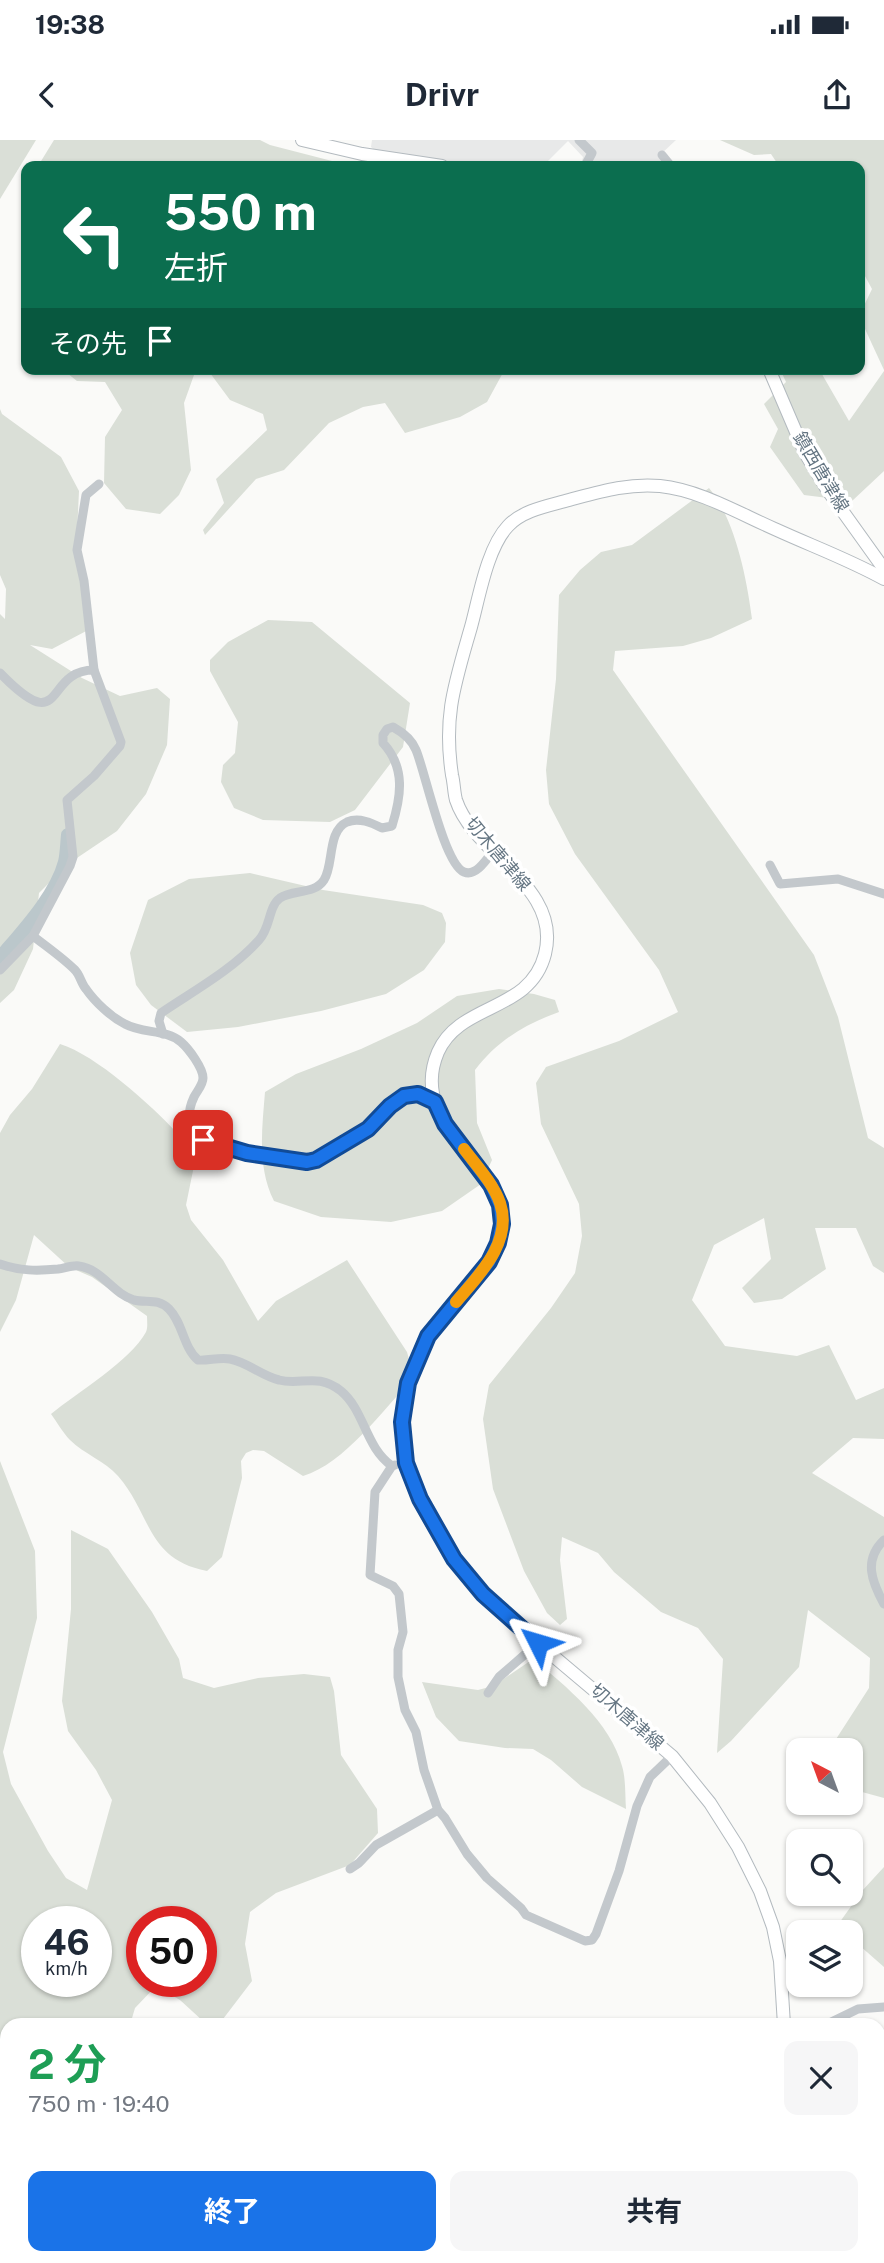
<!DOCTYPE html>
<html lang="ja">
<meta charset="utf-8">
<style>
body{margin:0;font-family:"Public Sans","Noto Sans JP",sans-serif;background:#f6f6f7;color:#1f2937;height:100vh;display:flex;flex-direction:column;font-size:26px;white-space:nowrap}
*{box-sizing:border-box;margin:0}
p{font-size:23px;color:#747a83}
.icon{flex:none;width:38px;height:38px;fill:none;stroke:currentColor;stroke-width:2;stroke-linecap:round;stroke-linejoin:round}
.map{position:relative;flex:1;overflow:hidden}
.panel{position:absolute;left:0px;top:1878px;width:886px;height:247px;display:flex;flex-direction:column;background:#fff;border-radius:21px 21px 0 0;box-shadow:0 2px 5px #0004}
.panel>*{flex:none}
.guide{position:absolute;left:21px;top:21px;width:844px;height:214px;border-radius:14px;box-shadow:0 2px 5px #0004;background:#0b6e4f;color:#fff;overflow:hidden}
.needle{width:46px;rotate:319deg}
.controls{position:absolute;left:786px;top:1598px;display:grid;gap:14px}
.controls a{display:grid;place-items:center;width:77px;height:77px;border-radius:14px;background:#fff;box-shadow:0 2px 5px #0004;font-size:35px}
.speed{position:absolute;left:21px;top:1766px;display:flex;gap:14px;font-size:35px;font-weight:700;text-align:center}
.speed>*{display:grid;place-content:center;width:91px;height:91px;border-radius:50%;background:#fff;box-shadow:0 2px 5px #0004;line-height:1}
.speed small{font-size:18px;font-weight:400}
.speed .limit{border:10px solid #d22;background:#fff;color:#111}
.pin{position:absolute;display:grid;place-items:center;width:60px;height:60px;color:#fff;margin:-30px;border-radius:14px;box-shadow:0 4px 10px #0006}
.me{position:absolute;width:77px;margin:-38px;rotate:310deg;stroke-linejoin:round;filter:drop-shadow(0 0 5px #0008)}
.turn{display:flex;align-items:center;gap:24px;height:147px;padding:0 28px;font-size:32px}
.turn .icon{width:91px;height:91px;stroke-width:2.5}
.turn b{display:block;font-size:49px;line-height:60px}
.then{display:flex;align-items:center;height:66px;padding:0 28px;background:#0003;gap:14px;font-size:26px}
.round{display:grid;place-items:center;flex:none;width:74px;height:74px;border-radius:14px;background:#f6f6f7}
.headline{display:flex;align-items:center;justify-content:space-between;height:119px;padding:0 28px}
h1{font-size:42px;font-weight:700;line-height:52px;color:#1e9e55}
.action{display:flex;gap:14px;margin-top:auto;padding:14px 28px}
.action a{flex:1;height:80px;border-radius:14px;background:#1a73e8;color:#fff;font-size:28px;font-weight:700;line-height:80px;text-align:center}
.action a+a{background:#f6f6f7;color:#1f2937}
.status{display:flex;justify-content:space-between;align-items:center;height:49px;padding:0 35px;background:#fff;direction:ltr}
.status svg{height:19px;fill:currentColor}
header{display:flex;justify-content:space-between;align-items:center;height:91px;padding:0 28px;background:#fff;font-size:32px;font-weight:700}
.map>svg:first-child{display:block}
.built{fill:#e8e9e9}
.green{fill:#dadfd7;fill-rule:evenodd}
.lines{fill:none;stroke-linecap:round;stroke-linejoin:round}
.river{stroke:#bbc7cb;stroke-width:14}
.secondary-casing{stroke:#b3babf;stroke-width:14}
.minor{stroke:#c3c8cc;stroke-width:9}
.secondary{stroke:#fff;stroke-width:12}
.route-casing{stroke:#114b97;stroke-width:18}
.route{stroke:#1a73e8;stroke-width:12}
.slow{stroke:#f59e0b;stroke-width:12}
.labels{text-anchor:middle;stroke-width:7;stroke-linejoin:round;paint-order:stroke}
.street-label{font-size:18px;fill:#657683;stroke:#fff}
</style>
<div class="status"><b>19:38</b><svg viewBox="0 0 49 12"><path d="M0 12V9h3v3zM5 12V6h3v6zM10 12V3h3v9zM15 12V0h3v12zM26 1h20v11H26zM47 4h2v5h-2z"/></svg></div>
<header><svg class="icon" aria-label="back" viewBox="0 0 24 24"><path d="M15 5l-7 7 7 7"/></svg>Drivr<svg class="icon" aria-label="share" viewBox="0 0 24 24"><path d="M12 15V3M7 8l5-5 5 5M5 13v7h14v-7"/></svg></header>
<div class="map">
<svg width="884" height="2123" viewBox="0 0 884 2123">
<rect width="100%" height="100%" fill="#fafaf8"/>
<polygon class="built" points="372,0 676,0 660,15 668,26 581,26 583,17 568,1 543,26 474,26 377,12 371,7"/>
<g class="green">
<polygon points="0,0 36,0 0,59"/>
<polygon points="54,0 260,0 270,5 332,21 332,26 38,26"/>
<polygon points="720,0 884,0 884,230 859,176 872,149 859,125 859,26 779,26 771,14 754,15"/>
<polygon points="62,229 505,229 487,262 460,277 405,293 385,263 363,267 329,283 284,330 256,339 205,395 203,390 224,363 216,339 267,290 263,274 230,260 210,233 194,235 184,263 191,330 179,355 160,374 126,369 104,343 105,297 122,270 105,242 77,241"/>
<polygon points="780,229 819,229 849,281 884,231 884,331 852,361 804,355 770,307 778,289 764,264 786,242"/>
<polygon points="0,269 2,274 61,317 79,351 76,414 90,489 52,509 30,505 82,538 120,556 157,548 170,559 167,605 146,654 117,691 68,724 39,753 33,809 14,850 0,863 0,474 5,479 6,449 0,435"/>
<path d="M709 348C735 379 747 439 752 479L711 498 683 506 615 511 613 530 814 815 838 877 868 998 884 1008V1133L873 1126 856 1088H815L826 1129 782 1159 754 1163 742 1148 771 1119 764 1078 714 1105 692 1160 725 1206 797 1216 829 1205 856 1260 884 1248V1299L853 1298 812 1333 884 1377V1658L851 1649 850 1610H829L869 1548 870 1518 808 1470 799 1527 731 1601 717 1613 723 1519 698 1488 661 1472 614 1432 598 1413 562 1397 560 1420 567 1479 560 1485 547 1473 524 1431 493 1349 483 1279 489 1245 551 1168 575 1133 582 1096 579 1064 541 984 536 943 546 927 619 901 678 872 659 830 575 714 549 664 546 630 556 539 559 455 580 430 601 412 632 405Z"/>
<polygon points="268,480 312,482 410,563 403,607 355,670 330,682 263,680 234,668 221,642 223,625 235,613 238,582 210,531 210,520 228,502"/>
<polygon points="250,733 323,750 423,765 442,773 446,783 445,802 424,830 386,854 321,871 238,887 187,892 151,865 136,845 130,813 148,760 189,739"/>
<path d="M499 849 534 854 555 860 559 872C525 884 497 901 475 930L477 983 492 1020 481 1044 442 1071 391 1082 321 1077 274 1061C257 1027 262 989 265 952L296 934 361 909 417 883 457 856Z"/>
<path d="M60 904C96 915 151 965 177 993 184 1001 189 1012 195 1021L186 1065 191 1080 223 1120 258 1181 276 1161 347 1120 407 1212 414 1237C384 1269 344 1324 303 1336L264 1311 253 1310 246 1313 241 1321 242 1338 222 1417 207 1431C146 1419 152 1375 118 1336 105 1321 84 1314 70 1300 63 1293 57 1282 51 1274 77 1253 131 1220 146 1192 148 1187 147 1182 147 1176L92 1137 69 1127 34 1095 16 1160 0 1192V993L10 975 32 949Z"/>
<path d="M0 1321 35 1411 37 1478 3 1612 11 1644 48 1711 66 1738 87 1750 112 1660 96 1630 68 1591 62 1561 71 1469V1390L108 1409 152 1472 179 1519 183 1538 214 1548 258 1538 304 1534 330 1537 334 1551 341 1615 377 1669 378 1693 350 1725 276 1753 250 1772 245 1804 252 1841 220 1883 204 1882 180 1860 156 1846 135 1868 130 1885H7V2118H244L242 2123H0ZM37 1782H96V1841H37ZM142 1782H201V1841H142Z"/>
<path d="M533 1519C566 1546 611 1583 622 1626 626 1639 625 1656 626 1669L582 1647 551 1620 533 1609 505 1608 459 1601 436 1577 422 1542 478 1550 493 1546Z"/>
<polygon points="884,1727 884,1827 851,1798 850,1792 844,1792 837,1786 862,1751"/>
</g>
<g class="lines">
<g class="river">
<path d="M0 818C22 792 56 756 65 722 67 714 67 704 68 695"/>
<polyline points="878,1999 884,2000"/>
<polyline points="429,2118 429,2123"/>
</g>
<g class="secondary-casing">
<g id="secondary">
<polyline points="302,0 362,14 442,26"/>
<polyline points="769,229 805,313 826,348 884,429"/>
<path d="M784 1885 780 1821 773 1787 760 1751 738 1707 710 1663 672 1616 507 1477C467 1439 420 1378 406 1324 401 1302 403 1279 406 1257 410 1236 417 1213 429 1195 452 1160 499 1130 502 1084 506 1021 406 987 438 912 460 862 530 873 545 814 562 746 474 715 456 660 454 653 454 643 452 635 443 576 455 543 471 487 479 458 487 408 508 386 523 370 548 366 569 360 599 352 628 343 660 346 700 350 740 374 777 390 812 406 850 420 884 439"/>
<polyline points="878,2031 884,2034"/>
</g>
</g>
<g class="minor">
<polyline points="579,0 592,13 585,26"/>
<polyline points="662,15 671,26"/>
<polyline points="94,530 84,441 77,410 86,355 99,344"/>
<path d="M0 533C66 601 43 530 94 530L121 602 120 606 94 636 67 660 73 717 70 726 33 796 0 830"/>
<polyline points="770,725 780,744 838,739 884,754"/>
<path d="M33 796C47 807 63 818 75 830 80 835 81 843 86 849 95 862 111 877 125 884 143 894 166 889 181 902 189 909 203 928 203 938 203 945 197 951 194 957 187 972 186 990 202 999 229 1015 276 1017 307 1022L316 1020 368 989 389 966 404 956 417 954 434 962"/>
<path d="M163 894 159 881 161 873C195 850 232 830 259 800 271 787 268 767 280 758 293 749 314 755 324 740 334 725 327 691 347 682 359 677 372 683 382 688L392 686C401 657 406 628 383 603V595L387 589 393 587C402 592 412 600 416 610 425 631 444 724 464 732 476 737 487 719 493 711"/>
<path d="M0 1124C20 1131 37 1131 58 1129 65 1128 73 1125 79 1126 102 1129 113 1154 134 1160 147 1163 158 1158 169 1169 183 1183 183 1207 198 1220 208 1221 219 1217 230 1219 247 1222 262 1236 279 1240 301 1246 317 1232 341 1251 365 1271 365 1307 392 1326L395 1325"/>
<polyline points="392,1326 375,1352 370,1435 393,1446 399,1454 403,1492 398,1510 398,1537 405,1570 416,1592 424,1630 438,1670 445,1678 467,1714 487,1738 521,1768 526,1775 585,1801 592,1800 596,1794 619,1731 637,1666 650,1637 672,1616"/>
<path d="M884 1400C863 1420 872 1442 884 1464"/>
<polyline points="488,1553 499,1537 538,1503"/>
<polyline points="350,1729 359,1723 376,1705 438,1670"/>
<polyline points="825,1885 858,1869 884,1867"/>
<polyline points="878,2091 884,2094"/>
<polyline points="444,2123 465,2118 479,2123"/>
</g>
<use href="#secondary" class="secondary"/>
</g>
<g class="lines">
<g class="route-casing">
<polyline id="route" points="203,1000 247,1013 307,1022 316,1020 368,989 390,966 404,956 418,954 435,962 445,984 491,1045 500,1065 502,1084 498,1103 489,1122 428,1196 408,1243 402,1282 406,1323 420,1359 454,1419 483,1454 538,1503"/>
</g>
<use href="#route" class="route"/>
<path class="slow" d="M456 1162C479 1135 513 1102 500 1063 493 1043 476 1025 464 1009"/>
</g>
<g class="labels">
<g class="street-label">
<text transform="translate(821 332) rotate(59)" y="6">鎮西唐津線</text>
<text transform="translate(498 714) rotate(50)" y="6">切木唐津線</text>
<text transform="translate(627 1577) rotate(41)" y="6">切木唐津線</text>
</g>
</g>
</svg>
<div class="controls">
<a><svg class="needle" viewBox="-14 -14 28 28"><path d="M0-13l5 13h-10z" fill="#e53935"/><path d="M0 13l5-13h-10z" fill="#747a83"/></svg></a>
<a><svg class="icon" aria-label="search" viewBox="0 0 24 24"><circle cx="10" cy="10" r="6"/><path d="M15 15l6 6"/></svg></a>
<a><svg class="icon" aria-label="layers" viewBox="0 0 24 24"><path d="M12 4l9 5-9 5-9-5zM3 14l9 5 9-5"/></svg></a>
</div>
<div class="speed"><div>46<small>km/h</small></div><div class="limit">50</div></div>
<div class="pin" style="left:203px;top:1000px;background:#d93025"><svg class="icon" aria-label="arrive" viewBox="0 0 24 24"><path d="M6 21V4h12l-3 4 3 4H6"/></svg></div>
<svg class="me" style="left:538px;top:1503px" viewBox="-20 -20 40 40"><path d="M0-17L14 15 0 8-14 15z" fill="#1a73e8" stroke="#fff" stroke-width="4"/></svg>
<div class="guide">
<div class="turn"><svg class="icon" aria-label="left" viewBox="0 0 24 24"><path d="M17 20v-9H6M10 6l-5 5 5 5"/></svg><div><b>550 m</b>左折</div></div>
<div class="then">その先<svg class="icon" aria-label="arrive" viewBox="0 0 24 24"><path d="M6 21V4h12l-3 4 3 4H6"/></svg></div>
</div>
<section class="panel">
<div class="headline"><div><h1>2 分</h1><p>750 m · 19:40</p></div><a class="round"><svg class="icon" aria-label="close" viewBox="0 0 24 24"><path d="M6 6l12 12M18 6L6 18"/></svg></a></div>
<div class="action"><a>終了</a><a>共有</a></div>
</section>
</div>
